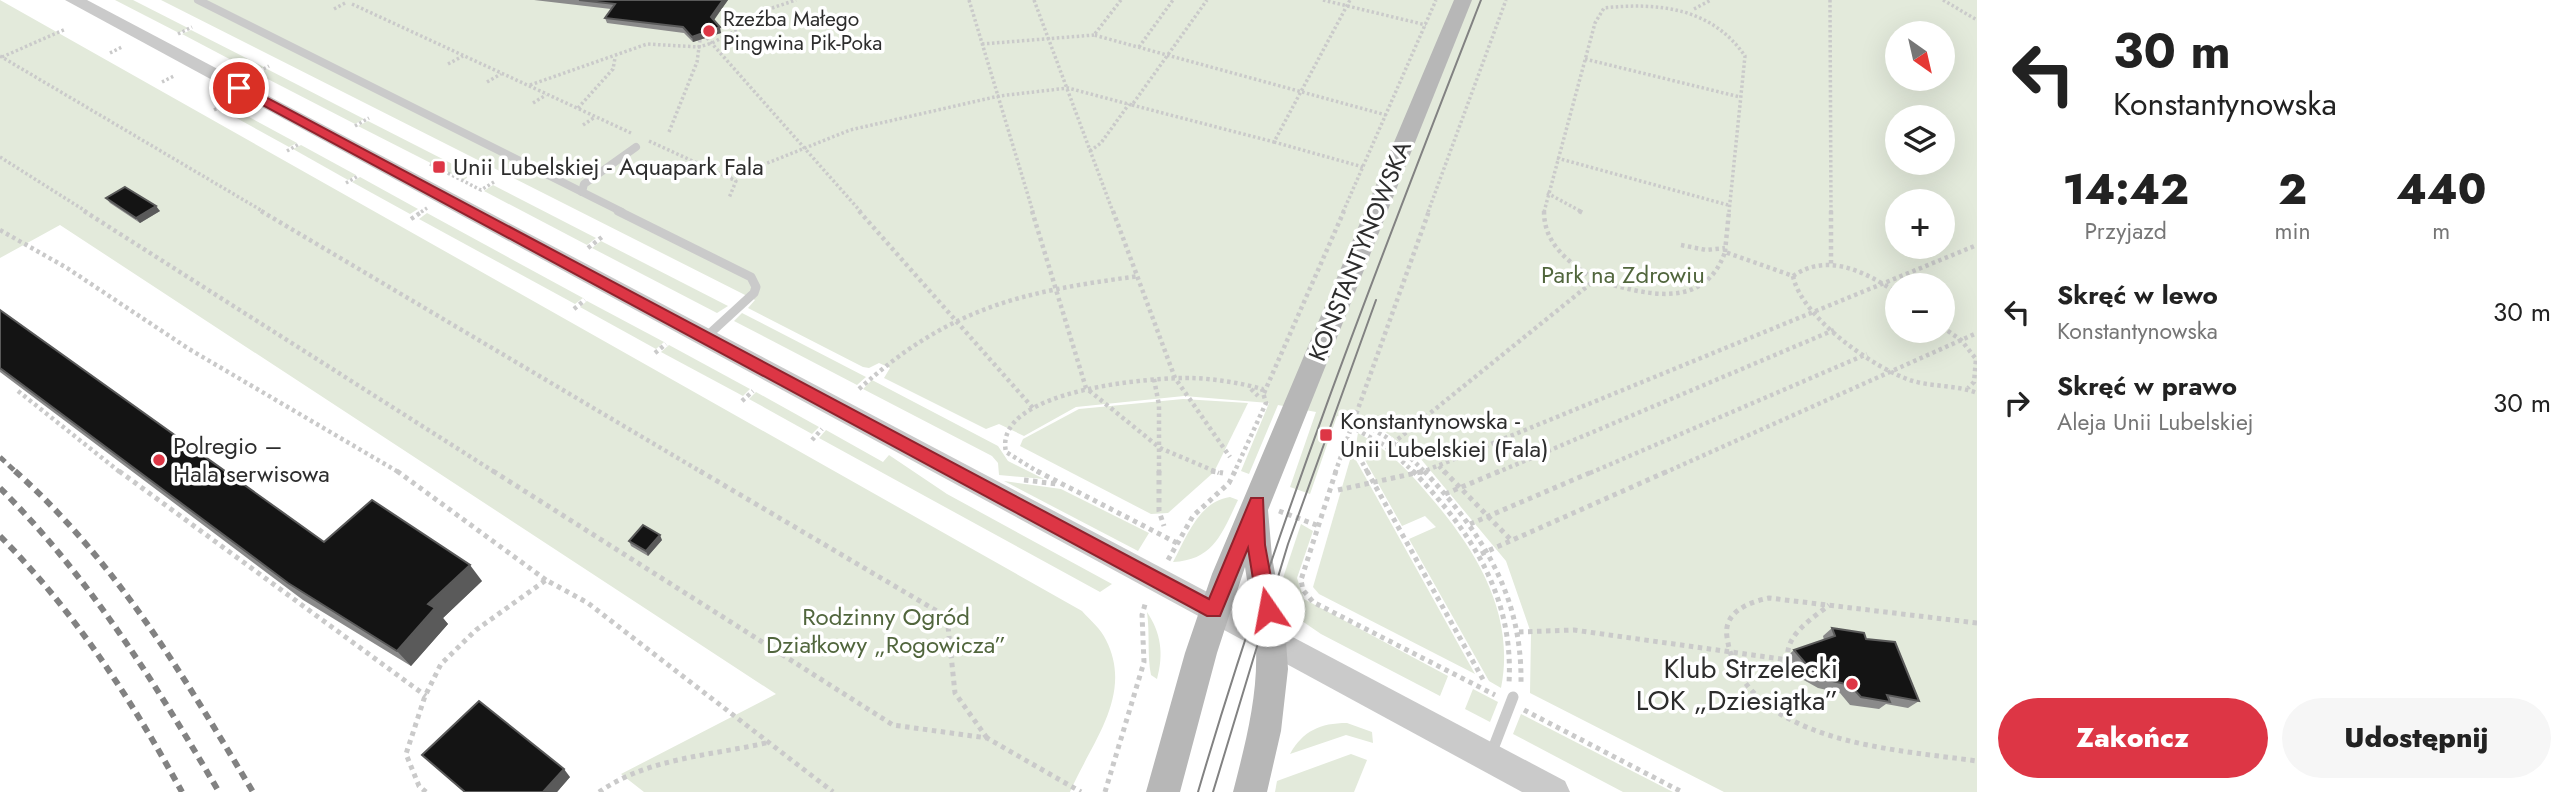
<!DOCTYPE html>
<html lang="pl">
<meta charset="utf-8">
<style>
body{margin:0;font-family:Jost,sans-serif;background:#f6f6f6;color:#222;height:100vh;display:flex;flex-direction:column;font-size:26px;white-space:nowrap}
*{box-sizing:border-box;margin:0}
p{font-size:23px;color:#767676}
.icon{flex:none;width:38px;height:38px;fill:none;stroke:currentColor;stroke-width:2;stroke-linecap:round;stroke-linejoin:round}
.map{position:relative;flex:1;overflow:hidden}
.sheet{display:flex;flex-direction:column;background:#fff;width:595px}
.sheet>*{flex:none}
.banner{background:#fff;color:#222;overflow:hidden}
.needle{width:46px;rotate:146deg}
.fabs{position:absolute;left:1885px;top:21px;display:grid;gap:14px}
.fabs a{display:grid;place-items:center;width:70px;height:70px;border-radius:50%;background:#fff;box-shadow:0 7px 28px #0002;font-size:35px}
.pin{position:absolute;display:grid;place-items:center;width:60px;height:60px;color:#fff;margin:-30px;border:4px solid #fff;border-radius:50%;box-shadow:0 2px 7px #0007}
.me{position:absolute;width:77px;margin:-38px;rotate:348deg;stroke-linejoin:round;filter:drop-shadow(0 0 5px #0008)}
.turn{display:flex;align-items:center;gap:24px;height:147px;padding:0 21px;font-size:32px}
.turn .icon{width:91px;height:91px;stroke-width:2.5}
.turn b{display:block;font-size:49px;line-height:60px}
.eta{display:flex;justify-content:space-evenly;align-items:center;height:119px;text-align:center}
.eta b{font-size:42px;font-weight:800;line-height:49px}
.primary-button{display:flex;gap:14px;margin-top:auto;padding:14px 21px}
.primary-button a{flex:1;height:80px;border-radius:42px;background:#dd3645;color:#fff;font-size:28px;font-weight:800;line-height:80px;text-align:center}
.primary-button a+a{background:#f6f6f6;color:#222}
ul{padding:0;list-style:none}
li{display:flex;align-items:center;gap:21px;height:91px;padding:0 21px}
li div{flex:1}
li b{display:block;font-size:26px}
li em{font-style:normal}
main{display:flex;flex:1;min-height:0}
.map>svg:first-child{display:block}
.green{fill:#e3eadb;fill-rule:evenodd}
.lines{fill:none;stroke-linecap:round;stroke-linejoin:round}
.path-far2{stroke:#cacaca;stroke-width:3.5;stroke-dasharray:2.5 2.5;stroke-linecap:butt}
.path-far1{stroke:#cacaca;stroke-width:4.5;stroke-dasharray:3.5 3.5;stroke-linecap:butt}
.path{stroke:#cacaca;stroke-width:5;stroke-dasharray:4.5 4.5;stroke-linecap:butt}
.service-far2{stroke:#cacaca;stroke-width:8}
.service-far1{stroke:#cacaca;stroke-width:9}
.service{stroke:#cacaca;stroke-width:11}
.tertiary{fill:#cacaca;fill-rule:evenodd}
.secondary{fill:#b7b7b7;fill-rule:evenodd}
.tram{stroke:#828282;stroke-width:2}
.rail-far1{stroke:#828282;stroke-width:5;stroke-dasharray:7 5;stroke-linecap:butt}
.rail{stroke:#828282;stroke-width:6;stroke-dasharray:8 6;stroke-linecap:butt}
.wall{fill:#8a8a8a}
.shaded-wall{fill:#5a5a5a}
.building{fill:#141414;stroke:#5a5a5a;stroke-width:2}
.route{fill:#dd3645;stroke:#90232d;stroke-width:2}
.poi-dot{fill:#dd3645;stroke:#fff;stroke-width:2.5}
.labels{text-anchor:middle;stroke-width:7;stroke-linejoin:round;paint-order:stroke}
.far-poi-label{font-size:21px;fill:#2d2d2d;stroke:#fff;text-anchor:start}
.poi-label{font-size:24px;fill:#2d2d2d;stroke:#fff;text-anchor:start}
.street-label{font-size:24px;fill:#2d2d2d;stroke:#fff}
.park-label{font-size:24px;fill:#51663d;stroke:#fff}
.near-poi-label{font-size:28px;fill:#2d2d2d;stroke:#fff;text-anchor:end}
</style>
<main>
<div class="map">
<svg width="1977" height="792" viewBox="0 0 1977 792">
<rect width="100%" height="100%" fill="#fff"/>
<g class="green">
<path d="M0 0 1082 611C1090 620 1101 629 1106 640 1134 695 1091 743 1070 792H644L621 774 776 694 60 225 0 258Z"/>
<polygon points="115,0 133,0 188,28 179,33"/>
<path d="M161 0H1977V792H1724L1530 693 1531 633 1506 561 1420 458 1372 422 1337 416 1310 494 1290 487 1316 412 1278 405 1249 474 1241 471 1269 403 1184 396 1076 407 1024 436 999 424 986 429 884 378 890 368 879 363 869 368 863 367 748 308 755 300ZM1897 33H1942V79H1897ZM1897 117H1942V163H1897ZM1897 201H1942V247H1897ZM1897 285H1942V331H1897Z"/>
<polygon points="191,30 264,67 254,72 182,34"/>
<polygon points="267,69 364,119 355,124 258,74"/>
<polygon points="227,105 297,143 289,147 220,109"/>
<polygon points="368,121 472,174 464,180 358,126"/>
<polygon points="301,145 356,175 348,180 293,149"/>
<polygon points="360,177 418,209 410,214 352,182"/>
<polygon points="493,185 596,238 587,245 484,191"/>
<polygon points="427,213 583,298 575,304 419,219"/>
<polygon points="601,241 728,306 717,313 592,248"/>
<polygon points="587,301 664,342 656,349 580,307"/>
<polygon points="742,313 866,377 857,385 734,321"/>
<polygon points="669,345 750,389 743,396 661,352"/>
<polygon points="872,380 998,446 1008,461 1044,479 999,475 998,463 992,456 863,389"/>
<polygon points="756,392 819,427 812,434 749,399"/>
<polygon points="1183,399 1248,403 1214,472 1168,513 1151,514 1020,446 1023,439 1079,409"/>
<polygon points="826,430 883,462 889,455 947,494 1112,584 1100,592 819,438"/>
<path d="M1358 433C1386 448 1408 470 1427 493 1475 548 1516 613 1501 688L1489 681 1409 539 1436 527 1425 516 1402 526 1356 444Z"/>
<polygon points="1352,453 1475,674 1319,594 1313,587"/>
<polygon points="1004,481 1061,489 1149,533 1138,551"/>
<path d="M1230 497 1238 500C1222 533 1214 560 1173 562 1186 538 1199 501 1230 497Z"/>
<polygon points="1301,524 1313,531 1297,578 1304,599 1448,676 1440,696 1321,634 1302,621 1290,603 1282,581"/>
<path d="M1147 612C1161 633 1164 654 1157 679L1151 675C1147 656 1150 633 1147 612Z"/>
<polygon points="1473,689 1498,702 1490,722 1465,709"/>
<polygon points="1521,714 1673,792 1623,792 1513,734"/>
<path d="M1347 723 1372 732 1373 743 1346 735 1290 754C1303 731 1320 723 1347 723Z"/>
<polygon points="1351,754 1367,760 1354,792 1275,792 1277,781"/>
</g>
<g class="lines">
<g class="path-far2">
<polyline points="969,0 1033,212"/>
<polyline points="1034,0 1113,212"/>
<polyline points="1121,0 1094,35 1386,115"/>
<polyline points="1323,0 1426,25"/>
<polyline points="1830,0 1831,212"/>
<polyline points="1943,0 1977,20"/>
<polyline points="352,4 631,133"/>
<polyline points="334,9 347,2"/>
<polyline points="1694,9 1711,0"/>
<polyline points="178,34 192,27"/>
<polyline points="707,38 861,212"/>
<polyline points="982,44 1094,35"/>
<polyline points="1139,47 1173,0"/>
<polyline points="110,53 122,47"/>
<polyline points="0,56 264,212"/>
<polyline points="2,57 66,29"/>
<polyline points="1585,59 1740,97"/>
<polyline points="448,64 463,56"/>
<polyline points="255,74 269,66"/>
<polyline points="162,82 174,76"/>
<polyline points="487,82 501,74"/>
<polyline points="530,85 647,44 699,47 712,43 741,28 757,13 796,0"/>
<polyline points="533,103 546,95"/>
<polyline points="1132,105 1274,142 1350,0"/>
<polyline points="578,108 613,69 615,58"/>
<polyline points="214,110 226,104"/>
<polyline points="583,125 595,117"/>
<polyline points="355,126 369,118"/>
<polyline points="669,132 697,62 700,40"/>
<polyline points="649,141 736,181 729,198"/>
<polyline points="1274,142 1363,167"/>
<polyline points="287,151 299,144"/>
<polyline points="1090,151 1101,143 1129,104"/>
<polyline points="0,157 87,212"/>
<polyline points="1557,158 1728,205"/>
<polyline points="430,164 481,190 494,182"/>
<polyline points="687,169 695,163"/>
<polyline points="730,178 850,130 999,96 1068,88 1132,105 1207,0"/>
<polyline points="346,183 358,176"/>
<polyline points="1547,193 1582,212"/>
<polyline points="421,212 427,208"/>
<polyline points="1343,212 1436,0"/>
<polyline points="1428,212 1506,0"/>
<path d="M1544 212 1595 23 1604 8C1659 2 1712 8 1745 56L1729 212"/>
</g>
<g class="path-far1">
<polyline points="84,211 496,473"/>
<polyline points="261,211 703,473"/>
<polyline points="859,211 1033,408"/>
<polyline points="1032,211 1086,388 1160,448 1219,473"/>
<polyline points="1113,211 1175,378 1230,457"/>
<path d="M1544 211C1544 245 1569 262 1595 280"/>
<polyline points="1579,211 1585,214"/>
<polyline points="1831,211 1831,265"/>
<polyline points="411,219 423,211"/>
<polyline points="0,230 67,268 189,349 400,473"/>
<polyline points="1681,245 1706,250 1725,248"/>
<polyline points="588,248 602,237"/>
<polyline points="1725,252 1729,211"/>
<path d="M1793 276C1801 317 1874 369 1913 381 1934 387 1957 385 1977 393"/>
<polyline points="574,309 585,300"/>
<polyline points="1942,327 1961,340 1976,359 1974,382 1968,388"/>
<polyline points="655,353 666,344"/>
<polyline points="1154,379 1159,405 1159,473"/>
<path d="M859 389C950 307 1021 292 1139 276"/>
<polyline points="1251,389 1258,396"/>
<polyline points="18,391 121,473"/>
<polyline points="1264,393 1344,211"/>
<polyline points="742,401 753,391"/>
<polyline points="1360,422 1393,441 1426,473"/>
<polyline points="1350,426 1384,445 1415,473"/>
<polyline points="812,440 822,429"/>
<polyline points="1352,444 1368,473"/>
<path d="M1387 448 1595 280C1644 294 1704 312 1725 252L1793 276C1828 252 1866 272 1897 293"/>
<polyline points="1439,466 1445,473"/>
<path d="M1040 473 1006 452C992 389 1155 377 1193 378 1216 379 1241 383 1262 389L1266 403 1234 473"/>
<polyline points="1335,473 1429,211"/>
<polyline points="1420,473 1977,245"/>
<polyline points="1496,473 1834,330"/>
<polyline points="1590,473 1867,354"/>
<polyline points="1664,473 1977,333"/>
</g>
<g class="path">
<polyline points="119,471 426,696"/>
<polyline points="397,471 546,580"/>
<polyline points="493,471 893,725 987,738 1081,792"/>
<polyline points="700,471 947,617 955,693 987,738"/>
<polyline points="1037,471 1177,543"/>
<polyline points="1159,471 1159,511 1164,526"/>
<polyline points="1211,471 1223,473"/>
<polyline points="1336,471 1301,580 1303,590 1313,602 1495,695"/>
<polyline points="1367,471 1485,683"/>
<path d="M1413 471C1471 532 1514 596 1509 683"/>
<path d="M1424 471C1482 533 1522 595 1521 682"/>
<polyline points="1444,471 1511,540"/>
<polyline points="1024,480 1057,484"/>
<polyline points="1338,490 1425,471"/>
<polyline points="1445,494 1500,471"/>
<polyline points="1279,511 1319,526"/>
<polyline points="1470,524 1594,471"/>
<polyline points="1481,554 1668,471"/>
<polyline points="1168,560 1193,516 1229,483 1235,471"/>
<path d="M1977 623 1769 598C1749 602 1723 612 1727 637 1742 743 1893 749 1977 761"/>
<path d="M1519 632 1574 630 1788 660C1784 635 1812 619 1829 605"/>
<polyline points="1524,710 1682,792"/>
<polyline points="426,792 419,786 406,754 425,696 441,664 476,630 546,580 588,603 833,792"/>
<path d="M599 792C650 757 711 756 770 742"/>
<polyline points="1105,792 1144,662 1142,615 1146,601"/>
</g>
<g class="service-far2">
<polyline points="198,0 622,212"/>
<polyline points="582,192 584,184 636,147"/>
</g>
<polyline class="service-far1" points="618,211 751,277 756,287 754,293 706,337"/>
<polyline class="service" points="1491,754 1513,697"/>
<polygon class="tertiary" points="65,0 87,0 1565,781 1570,792 1522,792"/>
<path class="secondary" d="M1454 0H1472L1268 510 1272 557 1285 627 1288 669 1281 731 1267 792H1233C1245 745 1258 697 1256 648 1255 621 1249 594 1245 567L1217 653 1180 792H1146L1185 653 1212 574Z"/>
<g class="tram">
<path d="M1198 792C1277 522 1379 262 1481 0"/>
<polyline points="1213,792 1288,544 1376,300"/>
</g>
<polyline class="rail-far1" points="0,457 17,473"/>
<g class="rail">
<path d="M15 471C116 561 184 677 253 792"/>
<path d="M0 488C90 578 155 683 219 792"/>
<path d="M0 536C75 612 131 699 182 792"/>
</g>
</g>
<g class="wall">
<polygon points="534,0 728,0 713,20 721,33 693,42 684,33 607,23 605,18 611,9"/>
<polygon points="106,198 160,211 140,223 110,203"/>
<polygon points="0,310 324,542 482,581 443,618 448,624 411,666 303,600 0,372"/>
<polygon points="662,540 648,556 631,546 629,541"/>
<polygon points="1832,628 1866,639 1919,701 1908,708 1886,704 1879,709 1850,705 1840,693 1818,688 1802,679 1785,658 1794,650 1824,640 1823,636"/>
<polygon points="422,755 570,777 557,792 464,792"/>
</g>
<g class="shaded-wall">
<polygon points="723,0 728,0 712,23 711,17"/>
<polygon points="720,27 721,33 693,42 692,37"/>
<polygon points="156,206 160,211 140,223 136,218"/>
<polygon points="660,535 662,540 648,556 646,551"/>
<polygon points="470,565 482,581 443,618 448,624 411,666 397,651 428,604"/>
<polygon points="564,769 570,777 557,792 543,792"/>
</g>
<g class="building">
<polygon points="579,0 723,0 711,17 720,27 692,37 683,27 605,18 615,4"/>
<polygon points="125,187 156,206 136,218 106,198"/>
<polygon points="0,310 324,542 372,500 470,565 428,604 435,608 397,651 288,583 0,368"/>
<polygon points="643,525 660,535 646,551 629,541"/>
<polygon points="1832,628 1864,633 1866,639 1895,642 1919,701 1887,695 1890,702 1861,697 1850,685 1828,680 1812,671 1794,650 1835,636"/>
<polygon points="479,701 564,769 543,792 465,792 422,755"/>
</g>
<polygon class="route" points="235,85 243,85 1209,599 1251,498 1263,498 1265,545 1277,610 1274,616 1268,618 1261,616 1258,610 1248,548 1220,616 1207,616 235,90"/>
<g class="poi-dot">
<circle cx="709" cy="31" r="7"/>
<rect x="432" y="160" width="14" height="14" rx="3.5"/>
<rect x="1319" y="428" width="14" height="14" rx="3.5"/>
<circle cx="159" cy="460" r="7"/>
<circle cx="1852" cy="684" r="7"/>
</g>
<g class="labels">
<g class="far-poi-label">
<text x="723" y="26">Rzeźba Małego<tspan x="723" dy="24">Pingwina Pik-Poka</tspan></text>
</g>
<g class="poi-label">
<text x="453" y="175">Unii Lubelskiej - Aquapark Fala</text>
<text x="1340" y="429">Konstantynowska -<tspan x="1340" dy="28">Unii Lubelskiej (Fala)</tspan></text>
<text x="173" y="454">Polregio –<tspan x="173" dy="28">Hala serwisowa</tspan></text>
</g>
<g class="street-label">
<text transform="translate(1360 251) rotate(-68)" y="8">KONSTANTYNOWSKA</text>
</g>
<g class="park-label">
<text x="1623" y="283">Park na Zdrowiu</text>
<text x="886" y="625">Rodzinny Ogród<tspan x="886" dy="28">Działkowy „Rogowicza”</tspan></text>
</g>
<g class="near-poi-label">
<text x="1838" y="678">Klub Strzelecki<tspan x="1838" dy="32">LOK „Dziesiątka”</tspan></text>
</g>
</g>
</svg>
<div class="fabs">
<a><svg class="needle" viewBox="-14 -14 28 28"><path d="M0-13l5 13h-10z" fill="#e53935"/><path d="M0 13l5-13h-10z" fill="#767676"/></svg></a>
<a><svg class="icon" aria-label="layers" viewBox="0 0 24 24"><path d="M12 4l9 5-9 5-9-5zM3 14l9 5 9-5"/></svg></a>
<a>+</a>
<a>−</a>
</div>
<div class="pin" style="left:239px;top:88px;background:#d93025"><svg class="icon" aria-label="arrive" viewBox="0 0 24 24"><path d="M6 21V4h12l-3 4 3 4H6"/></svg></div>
<svg class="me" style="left:1268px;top:610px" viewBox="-20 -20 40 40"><circle r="19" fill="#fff"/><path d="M0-13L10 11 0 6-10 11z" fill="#dd3645"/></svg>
</div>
<section class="sheet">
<div class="banner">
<div class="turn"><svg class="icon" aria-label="left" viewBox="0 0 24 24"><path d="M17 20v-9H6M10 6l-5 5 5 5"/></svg><div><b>30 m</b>Konstantynowska</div></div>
</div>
<div class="eta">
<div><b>14:42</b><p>Przyjazd</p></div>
<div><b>2</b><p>min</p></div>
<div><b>440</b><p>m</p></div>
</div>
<ul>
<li><svg class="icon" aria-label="left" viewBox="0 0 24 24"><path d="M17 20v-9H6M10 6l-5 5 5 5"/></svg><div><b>Skręć w lewo</b><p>Konstantynowska</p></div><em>30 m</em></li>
<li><svg class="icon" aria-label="right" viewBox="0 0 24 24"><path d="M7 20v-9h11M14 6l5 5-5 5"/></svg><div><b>Skręć w prawo</b><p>Aleja Unii Lubelskiej</p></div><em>30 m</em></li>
</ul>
<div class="primary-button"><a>Zakończ</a><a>Udostępnij</a></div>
</section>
</main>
